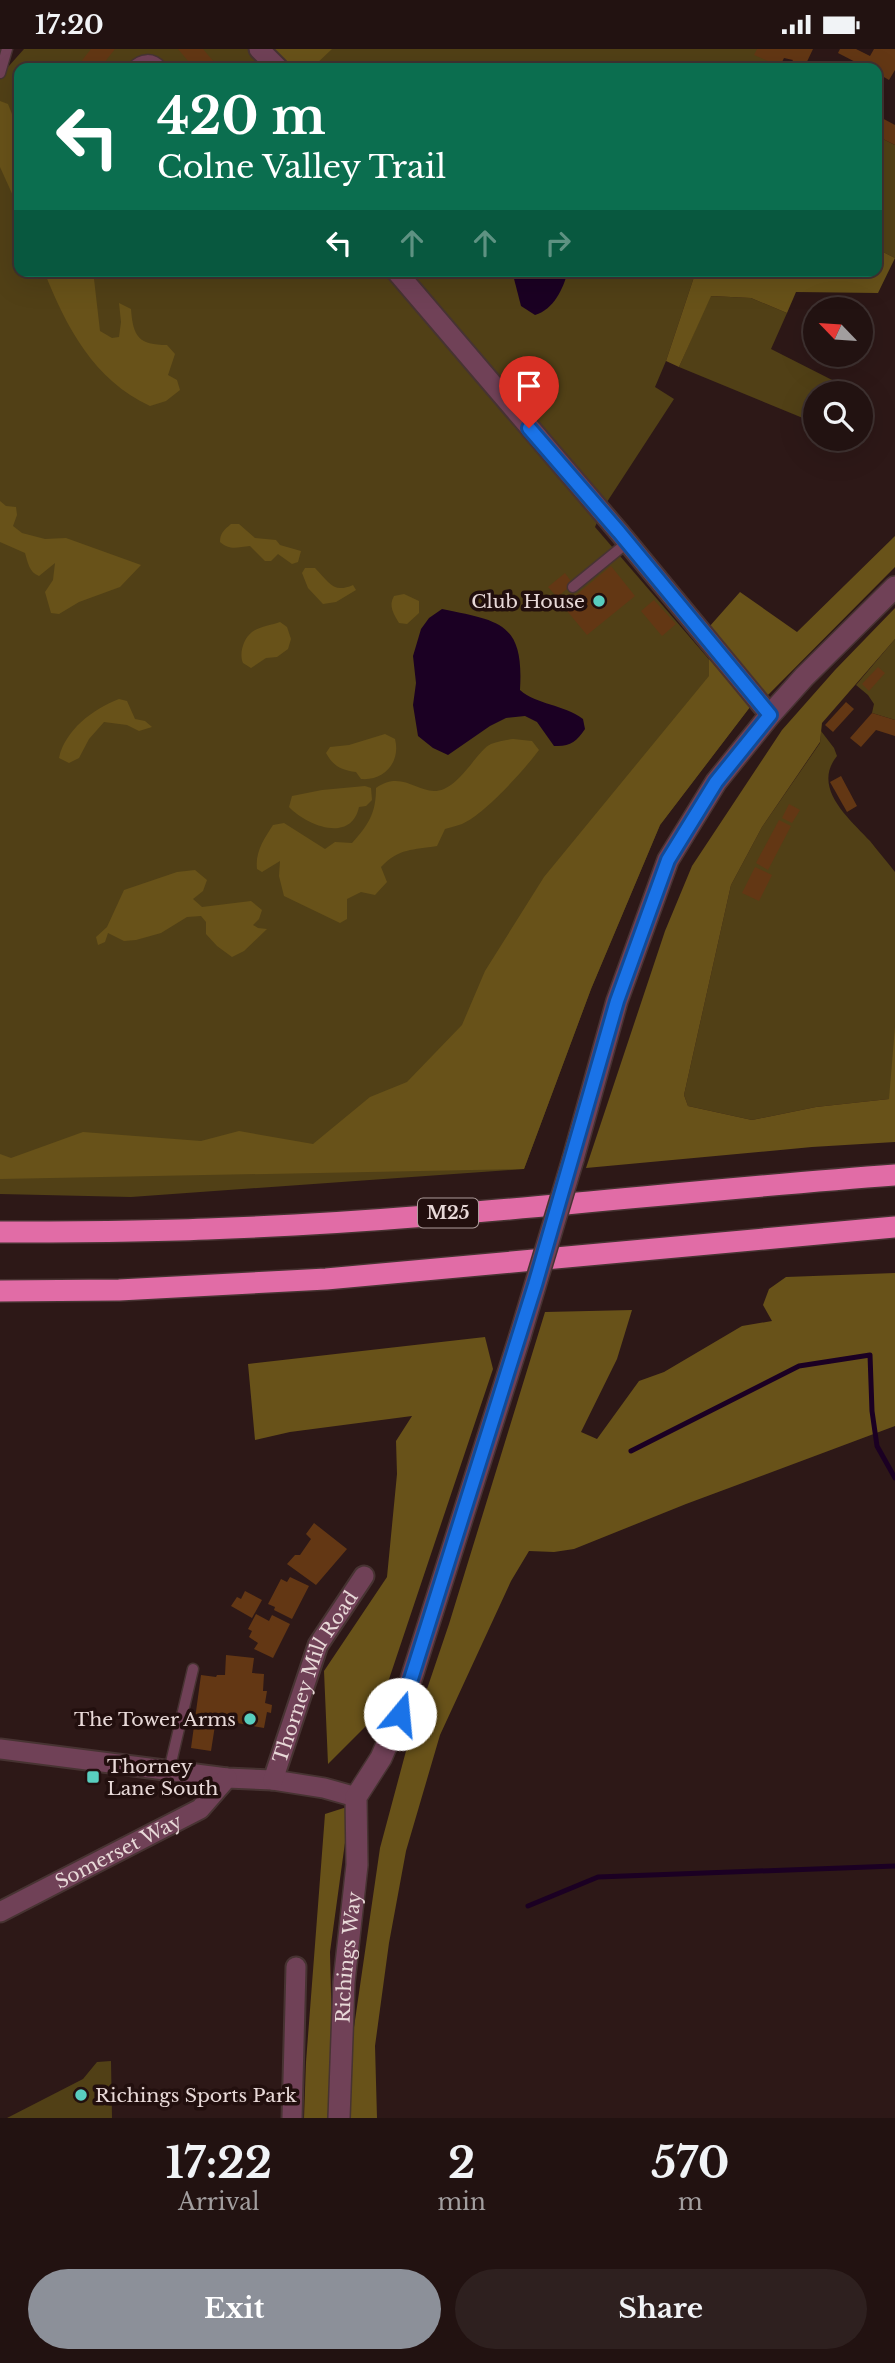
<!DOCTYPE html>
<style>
body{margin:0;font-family:"Libre Baskerville",serif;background:#2e201f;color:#f1f3f6;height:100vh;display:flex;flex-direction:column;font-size:26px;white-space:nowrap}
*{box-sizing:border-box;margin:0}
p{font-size:23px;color:#a29e9f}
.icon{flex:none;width:38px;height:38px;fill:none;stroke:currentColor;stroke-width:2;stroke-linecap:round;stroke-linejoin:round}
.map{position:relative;height:2069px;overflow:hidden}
.drawer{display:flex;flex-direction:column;background:#221211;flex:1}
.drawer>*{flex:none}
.banner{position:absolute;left:14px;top:14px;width:868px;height:214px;border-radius:14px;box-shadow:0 7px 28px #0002,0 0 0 2px #3f3231;background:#0b6e4f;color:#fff;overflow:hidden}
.needle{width:46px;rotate:295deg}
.buttons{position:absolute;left:803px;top:248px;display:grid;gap:14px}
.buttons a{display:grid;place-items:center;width:70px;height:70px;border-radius:50%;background:#221211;box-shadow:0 7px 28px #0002,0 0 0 2px #3f3231;font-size:35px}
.pin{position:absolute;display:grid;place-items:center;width:60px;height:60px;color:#fff;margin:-72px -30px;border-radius:50% 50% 50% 0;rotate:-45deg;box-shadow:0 0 7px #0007}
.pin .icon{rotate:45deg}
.me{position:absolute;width:77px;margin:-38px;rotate:17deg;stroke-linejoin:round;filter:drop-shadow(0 0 5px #0008)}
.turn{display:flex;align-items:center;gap:24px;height:147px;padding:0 28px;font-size:32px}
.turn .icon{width:91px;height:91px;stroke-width:2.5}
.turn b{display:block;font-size:49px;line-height:60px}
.lanes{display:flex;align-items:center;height:66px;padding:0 28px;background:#0003;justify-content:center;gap:35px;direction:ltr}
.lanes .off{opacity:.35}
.eta{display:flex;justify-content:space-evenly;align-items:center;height:119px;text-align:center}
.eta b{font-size:42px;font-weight:800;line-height:49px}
.cta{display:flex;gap:14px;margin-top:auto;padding:14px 28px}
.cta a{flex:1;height:80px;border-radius:42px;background:#8c9099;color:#fff;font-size:28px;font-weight:800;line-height:80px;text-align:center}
.cta a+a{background:#2e201f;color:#f1f3f6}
.status{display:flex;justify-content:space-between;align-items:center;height:49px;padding:0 35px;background:#221211;direction:ltr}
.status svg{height:19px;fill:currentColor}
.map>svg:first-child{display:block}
.green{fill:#514016}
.forest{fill:#685219}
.water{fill:#1b0023}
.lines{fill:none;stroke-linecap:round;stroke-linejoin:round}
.stream{stroke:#1b0023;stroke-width:5}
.building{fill:#633714}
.service-casing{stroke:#473332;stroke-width:13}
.minor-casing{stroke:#473332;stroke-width:23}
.tertiary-casing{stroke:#473332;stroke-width:24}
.motorway-casing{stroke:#473332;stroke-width:24}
.service{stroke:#704157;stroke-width:10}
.minor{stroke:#704157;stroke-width:19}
.tertiary{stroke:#704157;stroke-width:21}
.motorway{stroke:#e16ca6;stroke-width:21}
.tertiary-bridge-casing{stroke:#473332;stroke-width:24;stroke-linecap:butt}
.tertiary-bridge{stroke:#704157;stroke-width:21}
.route-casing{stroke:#114b97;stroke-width:18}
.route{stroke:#1a73e8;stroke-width:12}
.poi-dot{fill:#59cebf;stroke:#220f0e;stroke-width:2.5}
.labels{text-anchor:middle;stroke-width:7;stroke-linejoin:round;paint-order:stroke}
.shield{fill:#220f0e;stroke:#ad9c9b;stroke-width:2}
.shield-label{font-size:18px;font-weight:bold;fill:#e8d9d8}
.poi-label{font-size:19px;fill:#e8d9d8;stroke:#220f0e;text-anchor:end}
.street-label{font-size:19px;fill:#e8d9d8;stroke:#220f0e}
</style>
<div class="status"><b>17:20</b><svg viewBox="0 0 49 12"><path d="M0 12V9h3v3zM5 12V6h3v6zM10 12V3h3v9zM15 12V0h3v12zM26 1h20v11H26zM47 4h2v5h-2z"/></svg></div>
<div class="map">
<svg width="895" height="2069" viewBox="0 0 895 2069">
<rect width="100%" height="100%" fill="#2d1817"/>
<g class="green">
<polygon points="24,0 255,0 275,19 19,19 19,222 696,222 666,312 655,338 674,350 605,456 595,478 750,658 660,776 591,940 524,1120 131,1148 0,1145 0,4 8,18"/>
<polygon points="318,0 757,0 775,17 773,19 300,19"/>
<polygon points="877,87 895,96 895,209 877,200"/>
<polygon points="710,247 751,249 787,264 771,300 842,336 838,345 816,345 815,374 679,318"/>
<polygon points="895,590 895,671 872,664 874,655 868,646 856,636"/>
<path d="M821 682 834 699 837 707C811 739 850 770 870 792 878 802 887 813 895 823V1093L889 1050 816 1058 752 1071 688 1057 684 1046 731 836 762 778 820 694Z"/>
<polygon points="111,2012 112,2069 7,2069 83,2030 97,2013"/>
</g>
<g class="forest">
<polygon points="265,0 332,0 314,17 314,19 283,19"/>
<polygon points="0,52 8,55 19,83 19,160 0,118"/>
<polygon points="877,200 895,209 878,244 796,243 787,264 751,249 711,247 679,318 666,312 696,222 877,222"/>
<path d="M44 222H98L94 230 100 282 112 289 119 288 121 273 119 254 131 260C133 288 139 296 167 296L175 305 168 326 177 331 180 341 166 352 150 357C94 331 66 278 44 222Z"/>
<path d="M0 452 6 457 16 458 17 466 13 477 22 484 45 490 66 489 141 516 120 538 79 553 59 565 51 564 45 543 53 531 55 514 39 527C29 523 28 514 25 504L0 493Z"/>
<path d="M231 475H239L255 489 276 491 280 496 301 502 298 513 292 515 278 505 271 512H265L250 497C238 498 230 502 220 493 220 484 224 481 231 475Z"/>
<polygon points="895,487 895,518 767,647 709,578 740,543 797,583"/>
<path d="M305 519H315C329 533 333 545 353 536L356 541 336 553 323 555 308 539 302 524Z"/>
<path d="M404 545 419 552V564L407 575 399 574C394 565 388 557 394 547Z"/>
<polygon points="895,559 895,590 822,674 820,693 762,778 731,836 684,1046 688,1057 752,1071 816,1058 889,1050 895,978 895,1093 812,1098 586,1119 665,882 692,817 782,681 835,621"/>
<path d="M280 573 287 578 291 590 288 600 277 608 266 609 251 619 243 614C239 605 243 590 252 583 258 578 272 576 280 573Z"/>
<polygon points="709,610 750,658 660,776 591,940 524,1120 0,1130 0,1105 11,1109 83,1083 201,1092 239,1082 313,1095 370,1048 407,1033 462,976 485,922 544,828 709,627"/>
<path d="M119 650 127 652 135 670 145 672 152 678 139 682 127 676 104 673 89 690 79 709 69 714 59 709C65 681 93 660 119 650Z"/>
<path d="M385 685 395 690C401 713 384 732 361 730L356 723C341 721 333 717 326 704L330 698 349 696Z"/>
<path d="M513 690 532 692 539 701C524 721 485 765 462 775 457 777 451 778 445 780L437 797C413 801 399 799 381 818L387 833 375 846 361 843 347 850V870L340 874 284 847 279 827 280 812 262 823 257 820C255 803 264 790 273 776L284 774 325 800 335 793 352 794C368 776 376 765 376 739 405 719 420 750 444 740 464 731 479 700 491 695 498 692 506 691 513 690Z"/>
<path d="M365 737 371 739 372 751 366 757 359 758C351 795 306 776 289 758L292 747 322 741Z"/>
<polygon points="195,821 207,831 203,842 193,850 202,858 251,852 262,861 259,870 253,876 258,879 267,880 244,902 232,908 217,897 206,885 206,873 201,867 187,868 161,884 136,891 124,892 108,884 105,893 98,896 96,888 107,878 124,841 177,823"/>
<polygon points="895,1224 895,1377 686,1455 574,1500 554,1503 529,1502 511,1532 440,1686 406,1802 389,1894 375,1997 377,2069 349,2069 351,1999 380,1799 406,1702 449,1575 545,1263 632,1261 617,1310 581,1383 597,1390 639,1332 664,1323 742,1277 772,1272 763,1256 769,1240 786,1228"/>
<polygon points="485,1288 493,1320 377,1666 328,1715 324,1622 387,1528 397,1425 396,1392 412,1367 290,1383 255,1391 248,1315"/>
<polygon points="350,1757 330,1903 334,2069 304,2069 306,2013 325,1765"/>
</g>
<g class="water">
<path d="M512 222H568C563 240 554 260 535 266L521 257Z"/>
<path d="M442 560C501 572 524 574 520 641 537 656 563 655 583 670L585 680C576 693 570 698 554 697L537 673 525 667 506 669 490 677 448 706 433 699 418 687 413 656 416 634 413 607 421 580 429 569Z"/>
</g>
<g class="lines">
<g class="stream">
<polyline points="631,1402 799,1317 870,1306 872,1362 877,1397 895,1429"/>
<polyline points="528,1857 598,1828 895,1817"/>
</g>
</g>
<g class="building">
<polygon points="91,0 115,0 100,19 76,19"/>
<polygon points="178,0 203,0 219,19 194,19"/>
<polygon points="757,0 813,0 804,19 791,14 793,11 784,9 780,17 754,6"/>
<polygon points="840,0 856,0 870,7 874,0 895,0 895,21 889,31 877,24 877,19 867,19 838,4"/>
<polygon points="880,68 895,76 895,96 877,87 877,74"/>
<polygon points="611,517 635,547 587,586 563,557"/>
<polygon points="565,524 573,535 557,548 548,538"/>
<polygon points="654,551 676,575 662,587 641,562"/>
<polygon points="878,618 885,624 869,642 862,635"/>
<polygon points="846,653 854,660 833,683 825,676"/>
<polygon points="872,664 895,671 895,687 876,681 861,698 850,689"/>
<polygon points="841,727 857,757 847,763 830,733"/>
<polygon points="789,755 800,761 792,774 782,769"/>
<polygon points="779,771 791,777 768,821 756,814"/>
<polygon points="755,818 772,826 759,852 742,844"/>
<polygon points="314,1474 347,1500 316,1536 287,1515 295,1506 300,1506 311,1490 306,1485"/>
<polygon points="290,1528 309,1537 292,1570 274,1561 275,1558 268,1555 281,1530 287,1533"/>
<polygon points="245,1542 262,1551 252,1569 231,1557 237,1548 241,1550"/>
<polygon points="256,1565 269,1572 272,1566 290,1575 273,1609 254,1600 258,1594 249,1588 252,1582 248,1580"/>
<polygon points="226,1606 254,1609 252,1624 264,1625 263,1642 267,1642 265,1654 272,1656 271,1664 267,1663 264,1679 216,1670 211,1702 191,1699 201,1626 216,1628 217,1626 225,1626"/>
</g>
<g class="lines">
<g class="service-casing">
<g id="service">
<path d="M132 19C141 9 153 8 162 19"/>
<polyline points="0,24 7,0"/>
<polyline points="573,538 628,493"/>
<polyline points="169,1722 193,1620"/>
</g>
</g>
<g class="minor-casing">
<g id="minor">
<polyline points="259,0 278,19"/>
<polyline points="396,222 619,483 770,666"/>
<polyline points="0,1700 227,1729 273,1731 324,1739 356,1748"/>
<path id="s1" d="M273 1731 318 1596 364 1527"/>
<path id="s2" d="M0 1863 200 1760 227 1729"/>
<polyline points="292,2069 296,1918"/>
</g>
</g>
<g class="tertiary-casing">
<g id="tertiary">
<polyline points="573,1110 617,952 668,811 716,733 770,666 804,628 895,538"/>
<path id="s3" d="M339 2069 344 1933 357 1816 356 1748 381 1709 400 1665 520 1287"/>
</g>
</g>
<g class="motorway-casing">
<g id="motorway">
<path d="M0 1183C69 1183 138 1183 207 1180 437 1172 666 1143 895 1126"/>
<polyline points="0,1242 119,1241 326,1230 895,1178"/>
</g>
</g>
<use href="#service" class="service"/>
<use href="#minor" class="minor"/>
<use href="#tertiary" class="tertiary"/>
<use href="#motorway" class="motorway"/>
<g class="tertiary-bridge-casing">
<polyline id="tertiary-bridge" points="520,1287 573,1110"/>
</g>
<use href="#tertiary-bridge" class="tertiary-bridge"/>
</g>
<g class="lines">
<g class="route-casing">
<polyline id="route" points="400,1665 535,1236 617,952 668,811 716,733 770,666 619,483 529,379"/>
</g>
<use href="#route" class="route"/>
</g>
<g class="poi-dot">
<circle cx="599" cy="552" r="7"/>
<circle cx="250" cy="1670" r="7"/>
<rect x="86" y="1721" width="14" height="14" rx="3.5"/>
<circle cx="81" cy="2046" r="7"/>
</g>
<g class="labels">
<rect class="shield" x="418" y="1149.5" width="60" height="29" rx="5"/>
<g class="shield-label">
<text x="448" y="1170">M25</text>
</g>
<g class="poi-label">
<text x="585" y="559">Club House</text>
<text x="236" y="1677">The Tower Arms</text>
<text x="107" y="1724" text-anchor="start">Thorney<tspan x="107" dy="22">Lane South</tspan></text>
<text x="95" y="2053" text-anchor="start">Richings Sports Park</text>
</g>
<g class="street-label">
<text dy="7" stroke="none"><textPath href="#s1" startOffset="112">Thorney Mill Road</textPath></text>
<text dy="7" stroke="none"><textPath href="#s2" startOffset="133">Somerset Way</textPath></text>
<text dy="7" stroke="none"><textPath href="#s3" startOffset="161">Richings Way</textPath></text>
</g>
</g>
</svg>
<div class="buttons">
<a><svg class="needle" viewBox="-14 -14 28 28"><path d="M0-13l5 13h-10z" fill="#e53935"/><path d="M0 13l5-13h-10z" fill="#a29e9f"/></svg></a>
<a><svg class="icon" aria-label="search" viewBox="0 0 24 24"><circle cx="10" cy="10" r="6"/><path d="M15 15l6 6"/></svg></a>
</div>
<div class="pin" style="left:529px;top:379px;background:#d93025"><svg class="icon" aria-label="arrive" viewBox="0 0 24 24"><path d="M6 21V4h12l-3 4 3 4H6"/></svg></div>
<svg class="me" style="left:400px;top:1665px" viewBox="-20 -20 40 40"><circle r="19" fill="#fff"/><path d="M0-13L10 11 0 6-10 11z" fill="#1a73e8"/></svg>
<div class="banner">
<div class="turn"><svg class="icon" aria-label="left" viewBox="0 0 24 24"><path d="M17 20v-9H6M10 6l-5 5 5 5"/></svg><div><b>420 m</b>Colne Valley Trail</div></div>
<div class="lanes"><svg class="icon" aria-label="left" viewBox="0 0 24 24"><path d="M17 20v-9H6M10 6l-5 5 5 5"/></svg><svg class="icon off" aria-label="ahead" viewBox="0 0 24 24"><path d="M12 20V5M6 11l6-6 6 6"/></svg><svg class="icon off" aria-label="ahead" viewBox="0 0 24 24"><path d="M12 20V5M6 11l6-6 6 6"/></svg><svg class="icon off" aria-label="right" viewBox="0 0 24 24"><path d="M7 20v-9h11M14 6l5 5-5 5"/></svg></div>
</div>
</div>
<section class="drawer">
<div class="eta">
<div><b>17:22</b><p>Arrival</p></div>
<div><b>2</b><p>min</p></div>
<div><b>570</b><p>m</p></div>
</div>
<div class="cta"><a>Exit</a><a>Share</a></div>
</section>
